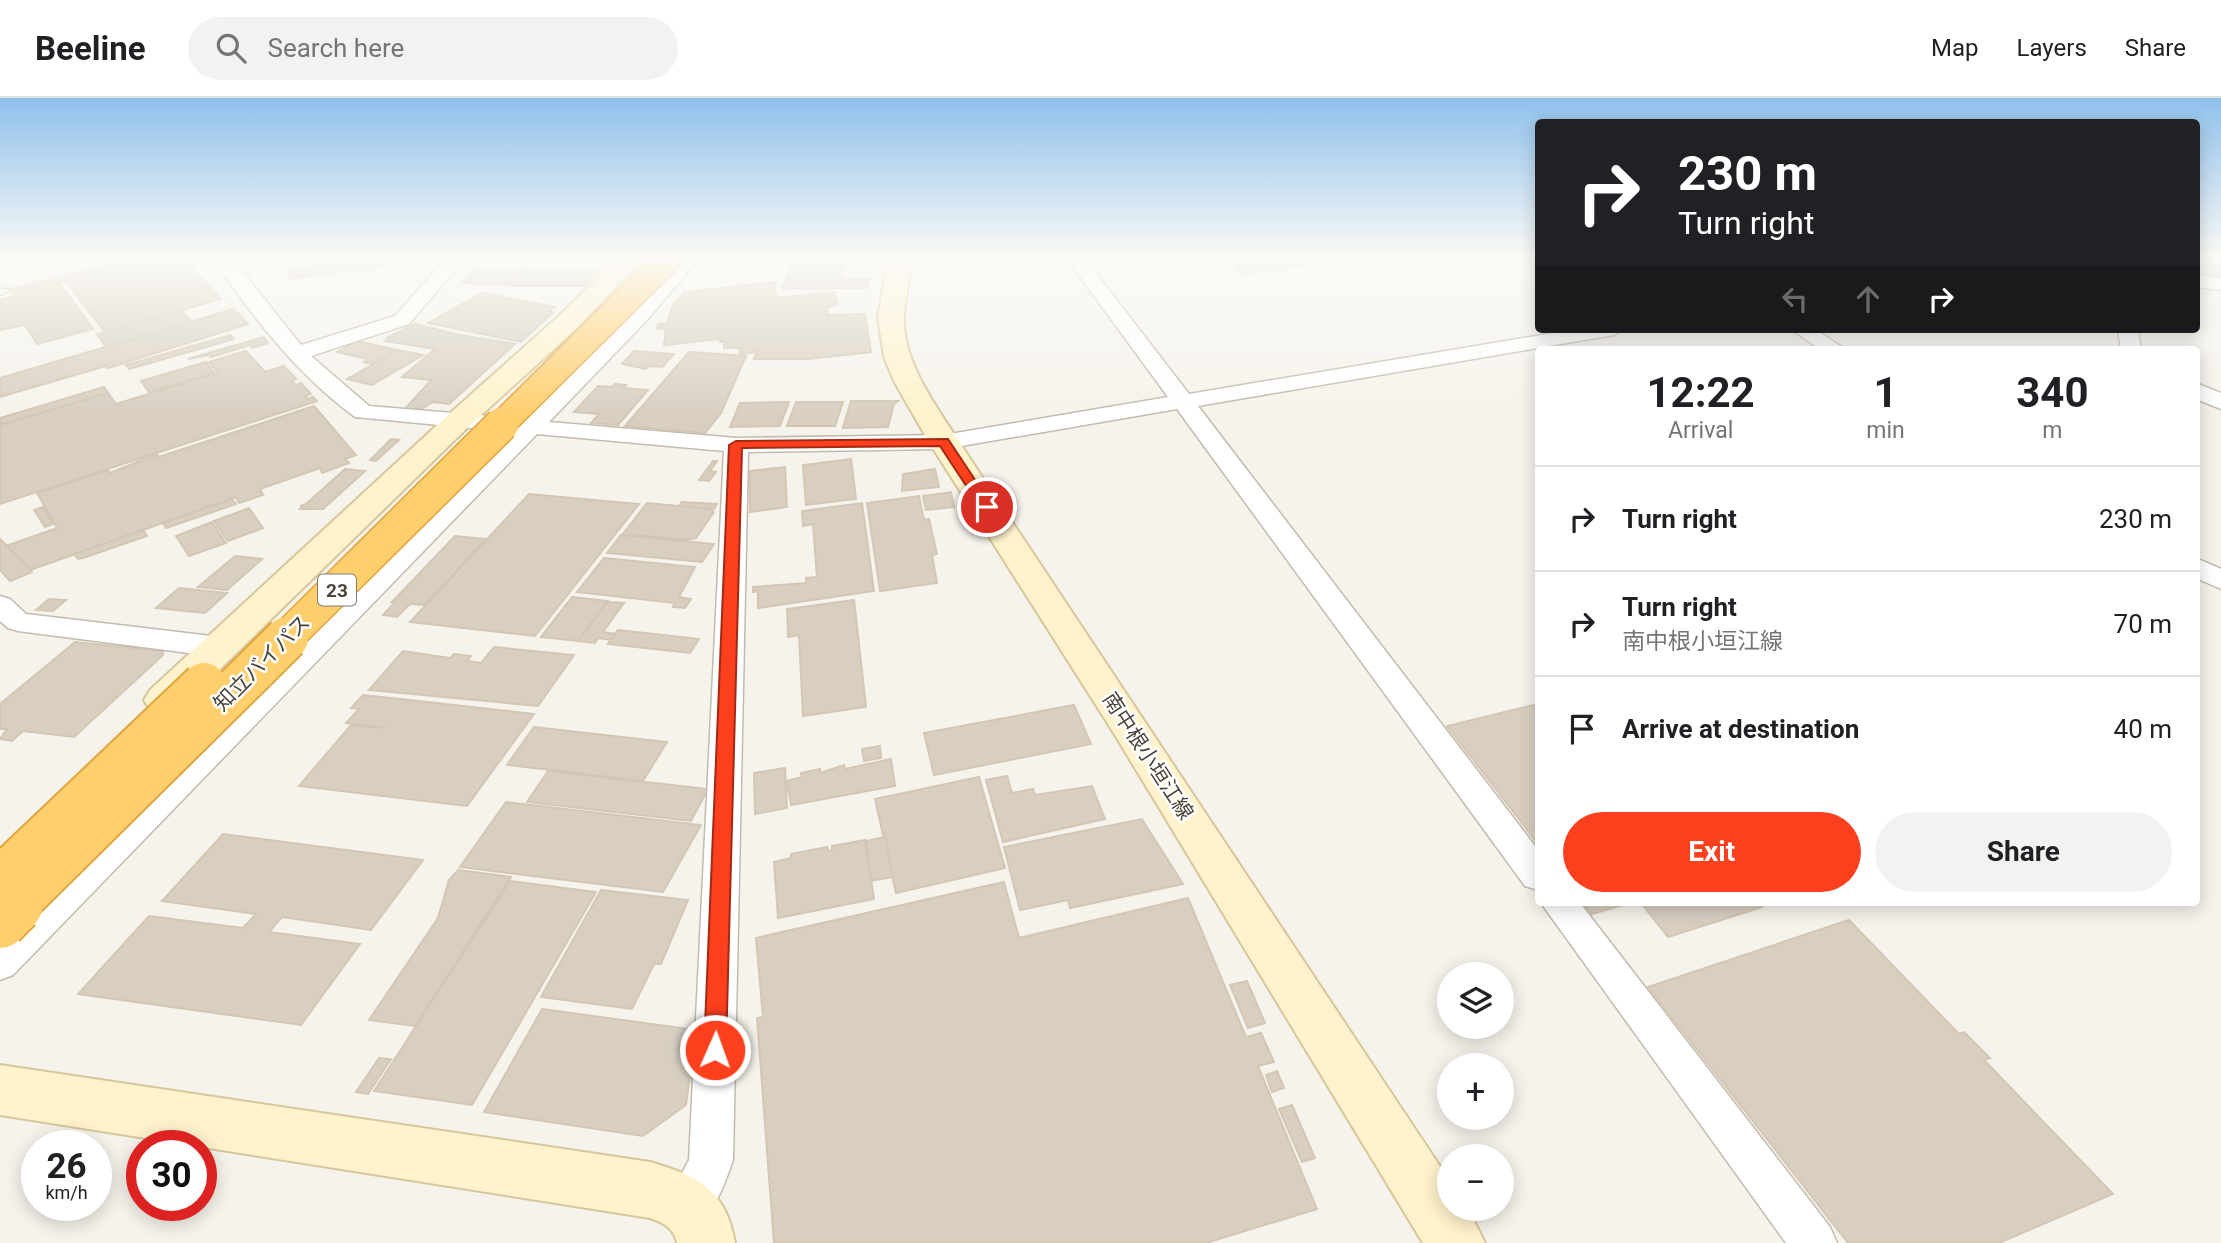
<!DOCTYPE html>
<meta charset="utf-8">
<style>
body{margin:0;font-family:Roboto,"Noto Sans JP",sans-serif;background:#f2f2f2;color:#202124;height:100vh;display:flex;flex-direction:column;font-size:26px;white-space:nowrap}
*{box-sizing:border-box;margin:0}
p{font-size:23px;color:#757577}
.icon{flex:none;width:38px;height:38px;fill:none;stroke:currentColor;stroke-width:2;stroke-linecap:round;stroke-linejoin:round}
.map{position:relative;flex:1;overflow:hidden}
.sheet{position:absolute;left:1535px;top:248px;width:665px;height:560px;display:flex;flex-direction:column;background:#fff;border-radius:7px;box-shadow:0 4px 18px #0003}
.sheet>*{flex:none}
.guide{position:absolute;left:1535px;top:21px;width:665px;height:214px;border-radius:7px;box-shadow:0 4px 18px #0003;background:#202124;color:#fff;overflow:hidden}
.controls{position:absolute;left:1437px;top:864px;display:grid;gap:14px}
.controls a{display:grid;place-items:center;width:77px;height:77px;border-radius:50%;background:#fff;box-shadow:0 4px 18px #0003;font-size:35px}
.speed{position:absolute;left:21px;top:1032px;display:flex;gap:14px;font-size:35px;font-weight:700;text-align:center}
.speed>*{display:grid;place-content:center;width:91px;height:91px;border-radius:50%;background:#fff;box-shadow:0 4px 18px #0003;line-height:1}
.speed small{font-size:18px;font-weight:400}
.speed .limit{border:10px solid #d22;background:#fff;color:#111}
.pin{position:absolute;display:grid;place-items:center;width:60px;height:60px;color:#fff;margin:-30px;border:4px solid #fff;border-radius:50%;box-shadow:0 2px 7px #0007}
.me{position:absolute;width:77px;margin:-38px;rotate:2deg;stroke-linejoin:round;filter:drop-shadow(0 0 5px #0008)}
.turn{display:flex;align-items:center;gap:24px;height:147px;padding:0 28px;font-size:32px}
.turn .icon{width:91px;height:91px;stroke-width:2.5}
.turn b{display:block;font-size:49px;line-height:60px}
.lanes{display:flex;align-items:center;height:66px;padding:0 28px;background:#0003;justify-content:center;gap:35px;direction:ltr}
.lanes .off{opacity:.35}
.eta{display:flex;justify-content:space-evenly;align-items:center;height:119px;text-align:center}
.eta b{font-size:42px;font-weight:700;line-height:49px}
.button{display:flex;gap:14px;margin-top:auto;padding:14px 28px}
.button a{flex:1;height:80px;border-radius:42px;background:#fc3f1d;color:#fff;font-size:28px;font-weight:700;line-height:80px;text-align:center}
.button a+a{background:#f2f2f2;color:#202124}
ul{padding:0;list-style:none}
li{display:flex;align-items:center;gap:21px;height:105px;padding:0 28px;border-top:2px solid #e0e0e0}
li div{flex:1}
li b{display:block;font-size:26px}
li em{font-style:normal}
header{display:flex;align-items:center;gap:42px;box-sizing:border-box;height:98px;padding:0 35px;background:#fff;border-bottom:2px solid #e0e0e0}
header strong{font-size:33px}
nav{display:flex;gap:38px;margin-inline-start:auto;font-size:24px}
.search{width:490px;height:63px;background:#f2f2f2;display:flex;align-items:center;gap:18px;box-sizing:border-box;padding:0 24px;border-radius:38px;color:#757577;font-size:26px}
.map>svg:first-child{display:block}
.building{fill:#d8cfc1;stroke:#d3c7b4;stroke-width:2}
.lines{fill:none;stroke-linecap:round;stroke-linejoin:round}
.lane-casing{stroke:#c2bbae;stroke-width:3}
.street-casing{stroke:#c2bbae;stroke-width:3}
.secondary-casing{stroke:#d6c79b;stroke-width:4}
.lane{fill:#fff;fill-rule:evenodd}
.street{fill:#fff;fill-rule:evenodd}
.secondary{fill:#fff3cd;fill-rule:evenodd}
.highway-bridge-far3-casing{stroke:#e0a43c;stroke-width:29;stroke-linecap:butt}
.highway-bridge-far2-casing{stroke:#e0a43c;stroke-width:36;stroke-linecap:butt}
.highway-bridge-far1-casing{stroke:#e0a43c;stroke-width:46;stroke-linecap:butt}
.highway-bridge-casing{stroke:#e0a43c;stroke-width:56;stroke-linecap:butt}
.highway-bridge-far3{stroke:#ffcf6e;stroke-width:26}
.highway-bridge-far2{stroke:#ffcf6e;stroke-width:33}
.highway-bridge-far1{stroke:#ffcf6e;stroke-width:42}
.highway-bridge{stroke:#ffcf6e;stroke-width:52}
.route{fill:#fc3f1d;stroke:#a42913;stroke-width:2}
.labels{text-anchor:middle;stroke-width:5;stroke-linejoin:round;paint-order:stroke}
.shield{fill:#fff;stroke:#817c74;stroke-width:2}
.shield-label{font-size:19px;font-weight:bold;fill:#4b4439}
.street-label{font-size:21px;fill:#4b4439;stroke:#fff}
</style>
<header>
<strong>Beeline</strong>
<div class="search"><svg class="icon" aria-label="search" viewBox="0 0 24 24"><circle cx="10" cy="10" r="6"/><path d="M15 15l6 6"/></svg>Search here</div>
<nav><a>Map</a><a>Layers</a><a>Share</a></nav>
</header>
<div class="map">
<svg width="2221" height="1145" viewBox="0 0 2221 1145">
<rect width="100%" height="100%" fill="#f6f3ec"/>
<g class="building">
<polygon points="168,157 174,157 182,165 186,164 221,201 105,234 66,183"/>
<polygon points="358,157 414,157 383,159 382,163 393,162 392,167 288,181 290,172 357,162"/>
<polygon points="1223,157 1298,157 1309,167 1243,176"/>
<polygon points="124,162 127,166 13,195 10,191"/>
<polygon points="2196,162 2221,164 2221,180 2196,177"/>
<polygon points="845,164 841,180 869,181 867,190 782,191 792,165"/>
<polygon points="473,172 523,172 508,187 462,185"/>
<polygon points="523,172 597,172 585,188 510,188"/>
<polygon points="775,184 776,200 835,194 837,206 827,210 828,217 865,216 871,254 809,261 754,261 757,254 740,256 740,250 724,250 724,244 720,244 720,241 664,247 666,230 657,231 658,226 667,225 673,207 685,194"/>
<polygon points="60,185 93,231 37,246 25,227 0,232 0,202"/>
<polygon points="482,195 555,209 548,213 554,214 521,244 428,225"/>
<polygon points="234,211 248,226 108,270 106,268 0,299 0,280"/>
<polygon points="181,213 192,224 106,249 97,236"/>
<polygon points="415,226 455,236 515,246 449,306 433,304 418,313 404,312 431,282 402,279 435,251 385,243 390,240 386,240"/>
<polygon points="230,237 234,241 129,271 126,267"/>
<polygon points="264,239 268,245 252,250 250,247 211,259 209,257 188,261"/>
<polygon points="357,243 397,252 372,266 364,264 368,261 337,254"/>
<polygon points="398,252 423,257 372,287 347,281"/>
<polygon points="246,253 265,274 284,268 296,281 292,283 296,287 301,285 311,296 305,298 308,301 313,299 317,303 0,406 0,327 108,295 116,306 218,275 209,264"/>
<polygon points="634,253 674,256 662,269 649,268 646,271 622,266"/>
<polygon points="689,254 746,258 721,315 705,335 625,328"/>
<polygon points="206,264 214,275 149,294 141,283"/>
<polygon points="615,286 626,287 623,290 648,292 618,327 591,325 599,316 574,314 598,288 612,289"/>
<polygon points="104,289 108,295 0,327 0,320"/>
<polygon points="851,303 898,303 894,306 888,329 843,330"/>
<polygon points="789,304 780,328 730,329 740,305"/>
<polygon points="796,304 843,304 835,328 787,328"/>
<polygon points="314,308 356,357 345,361 349,365 322,375 320,370 260,391 263,397 239,405 236,399 30,472 6,448 57,430 37,395 108,372 110,375 157,356 159,359"/>
<polygon points="391,341 399,342 376,363 370,362"/>
<polygon points="851,361 856,401 806,407 803,367"/>
<polygon points="713,363 717,363 710,373 716,374 709,383 699,382"/>
<polygon points="785,369 787,409 750,414 750,373"/>
<polygon points="345,371 365,373 323,411 300,411 303,408 300,408 306,406"/>
<polygon points="935,371 939,389 902,393 903,376"/>
<polygon points="951,394 954,409 926,412 923,398"/>
<polygon points="529,396 639,406 535,538 410,524"/>
<polygon points="919,398 924,422 929,421 937,456 932,457 937,485 880,493 867,405"/>
<polygon points="232,401 236,406 166,430 163,425"/>
<polygon points="682,404 717,406 714,411 679,408"/>
<polygon points="647,405 709,411 714,414 696,440 687,442 623,436"/>
<polygon points="862,405 874,493 758,510 758,493 753,494 753,489 806,485 806,480 817,479 813,426 803,428 802,413"/>
<polygon points="43,409 53,426 45,429 34,412"/>
<polygon points="249,410 263,430 228,443 214,423"/>
<polygon points="212,424 226,445 189,458 176,438"/>
<polygon points="143,432 147,438 83,460 78,461 74,456"/>
<polygon points="621,437 714,446 702,464 607,455"/>
<polygon points="455,438 486,441 425,507 410,506 397,519 383,517 395,504 392,504"/>
<polygon points="0,441 30,471 32,474 10,483 0,472"/>
<polygon points="235,458 262,461 227,492 198,489"/>
<polygon points="604,460 695,469 679,499 691,501 685,510 673,509 675,505 577,494"/>
<polygon points="179,490 227,495 205,515 156,510"/>
<polygon points="572,499 608,503 578,543 541,539"/>
<polygon points="49,501 66,502 53,513 36,512"/>
<polygon points="854,502 866,609 803,618 799,537 788,539 787,511"/>
<polygon points="607,504 624,505 603,534 616,536 612,542 598,540 595,545 578,543"/>
<polygon points="618,532 699,541 690,555 608,546"/>
<polygon points="75,544 163,553 163,557 74,639 23,633 12,643 0,641 7,631 0,631 0,606"/>
<polygon points="494,549 574,557 538,608 369,592 403,553 450,560 454,556 471,558 467,563 481,565"/>
<polygon points="363,597 410,602 534,616 467,708 299,688 351,627 386,630 346,625 359,611 351,610"/>
<polygon points="1538,606 1538,746 1447,628"/>
<polygon points="1074,607 1091,646 934,677 924,635"/>
<polygon points="534,629 667,644 643,683 507,667"/>
<polygon points="880,648 881,660 864,663 862,651"/>
<polygon points="891,661 895,688 791,707 787,683 802,679 801,675 820,671 820,675 844,667 845,671"/>
<polygon points="785,670 787,710 755,716 754,675"/>
<polygon points="548,673 708,691 691,723 527,704"/>
<polygon points="1007,678 1012,695 1033,691 1035,697 1092,688 1105,721 1003,744 986,682"/>
<polygon points="979,679 1005,770 896,795 875,701"/>
<polygon points="506,704 701,727 663,794 460,769"/>
<polygon points="1142,721 1183,786 1070,810 1068,802 1020,812 1004,749"/>
<polygon points="223,736 423,762 371,832 282,819 269,834 360,846 301,927 78,896 149,818 243,830 256,816 162,803"/>
<polygon points="885,739 893,779 871,783 866,743"/>
<polygon points="865,742 874,801 778,820 774,764 791,760 791,756 827,749 828,753 832,752 832,748"/>
<polygon points="458,772 511,779 415,928 369,922 438,820 449,782"/>
<polygon points="510,783 596,794 472,1007 374,993"/>
<polygon points="1004,784 1019,840 1188,800 1246,939 1261,935 1274,964 1258,968 1317,1111 1206,1145 774,1145 757,920 763,919 756,840"/>
<polygon points="601,792 688,802 661,866 654,866 632,911 541,899"/>
<polygon points="1583,805 1629,805 1592,816"/>
<polygon points="1641,805 1758,805 1762,809 1668,839"/>
<polygon points="1849,822 1959,936 1964,934 1990,960 1984,962 2113,1096 1999,1145 1848,1145 1648,889"/>
<polygon points="1247,883 1265,925 1248,930 1230,887"/>
<polygon points="542,911 696,932 686,1007 643,1038 484,1014"/>
<polygon points="379,960 391,961 368,996 356,994"/>
<polygon points="1277,973 1284,990 1272,994 1266,977"/>
<polygon points="1292,1007 1315,1060 1302,1064 1279,1011"/>
</g>
<g class="lines">
<g class="lane-casing">
<polygon id="lane" points="0,191 7,191 8,193 0,197"/>
</g>
<g class="street-casing">
<g id="street">
<path d="M211 157H229L301 247 395 218 449 157H468L409 226 311 258 369 308 525 321 633 214 683 157H702L647 222 549 324 736 340 944 337 1168 299 1064 157H1082L1189 296 1577 231H1624L1614 237 1198 308 1538 752V792L1525 788 1177 311 944 351 748 354 733 1062C723 1090 716 1116 687 1128L671 1122 665 1106 689 1062 724 353 537 336 13 877 0 882V841L513 334 355 319C297 277 250 216 211 157Z"/>
<polygon points="2196,177 2221,180 2221,192 2196,189"/>
<polygon points="1791,231 1815,231 1846,252 1821,252"/>
<polygon points="2118,231 2138,231 2141,252 2121,252"/>
<polygon points="2196,285 2221,295 2221,311 2196,301"/>
<polygon points="2196,460 2221,471 2221,491 2196,480"/>
<polygon points="0,498 10,501 26,516 220,539 230,542 235,549 230,556 220,559 18,533 8,530 0,523"/>
<polygon points="1541,805 1580,805 1830,1129 1837,1145 1786,1145"/>
</g>
</g>
<g class="secondary-casing">
<g id="secondary">
<polygon points="621,157 646,157 577,230 467,330 178,612 164,616 150,612 144,602 150,592 447,318 559,218"/>
<path d="M889 157H913C910 177 906 196 904 216 901 263 936 307 959 344L1449 1082V1111H1468L1485 1145H1423L1115 637 929 344 894 283 884 259 878 219Z"/>
<path d="M0 967 650 1064C698 1078 726 1092 735 1145H677C675 1131 663 1124 650 1120L0 1017Z"/>
</g>
</g>
<use href="#lane" class="lane"/>
<use href="#street" class="street"/>
<use href="#secondary" class="secondary"/>
<g class="highway-bridge-far3-casing">
<polyline id="highway-bridge-far3" points="500,328 672,157"/>
</g>
<g class="highway-bridge-far2-casing">
<polyline id="highway-bridge-far2" points="285,541 502,326"/>
</g>
<g class="highway-bridge-far1-casing">
<g id="highway-bridge-far1">
<polyline points="0,780 204,586"/>
<polyline points="15,809 287,540"/>
</g>
</g>
<g class="highway-bridge-casing">
<polyline id="highway-bridge" points="0,824 16,808"/>
</g>
<use href="#highway-bridge-far3" class="highway-bridge-far3"/>
<use href="#highway-bridge-far2" class="highway-bridge-far2"/>
<use href="#highway-bridge-far1" class="highway-bridge-far1"/>
<use href="#highway-bridge" class="highway-bridge"/>
</g>
<linearGradient id="sky" x2="0" y2="1"><stop stop-color="#8fc1ec"/><stop offset="0.5" stop-color="#fbfaf6"/><stop offset="1" stop-color="#fbfaf6" stop-opacity="0"/></linearGradient>
<rect width="2221" height="317" fill="url(#sky)"/>
<polygon class="route" points="948,341 993,409 991,412 982,412 940,348 742,350 726,952 723,959 715,962 708,959 704,952 729,347 736,343"/>
<g class="labels">
<rect class="shield" x="318" y="476.5" width="38" height="31" rx="5"/>
<g class="shield-label">
<text x="337" y="499">23</text>
</g>
<g class="street-label">
<text transform="translate(262 565) rotate(-45)" y="7">知立バイパス</text>
<text transform="translate(1148 658) rotate(57)" y="7">南中根小垣江線</text>
</g>
</g>
</svg>
<div class="controls">
<a><svg class="icon" aria-label="layers" viewBox="0 0 24 24"><path d="M12 4l9 5-9 5-9-5zM3 14l9 5 9-5"/></svg></a>
<a>+</a>
<a>−</a>
</div>
<div class="speed"><div>26<small>km/h</small></div><div class="limit">30</div></div>
<div class="pin" style="left:987px;top:409px;background:#d93025"><svg class="icon" aria-label="arrive" viewBox="0 0 24 24"><path d="M6 21V4h12l-3 4 3 4H6"/></svg></div>
<svg class="me" style="left:715px;top:952px" viewBox="-20 -20 40 40"><circle r="17" fill="#fc3f1d" stroke="#fff" stroke-width="3"/><path d="M0-11L8 9 0 5-8 9z" fill="#fff"/></svg>
<div class="guide">
<div class="turn"><svg class="icon" aria-label="right" viewBox="0 0 24 24"><path d="M7 20v-9h11M14 6l5 5-5 5"/></svg><div><b>230 m</b>Turn right</div></div>
<div class="lanes"><svg class="icon off" aria-label="left" viewBox="0 0 24 24"><path d="M17 20v-9H6M10 6l-5 5 5 5"/></svg><svg class="icon off" aria-label="ahead" viewBox="0 0 24 24"><path d="M12 20V5M6 11l6-6 6 6"/></svg><svg class="icon" aria-label="right" viewBox="0 0 24 24"><path d="M7 20v-9h11M14 6l5 5-5 5"/></svg></div>
</div>
<section class="sheet">
<div class="eta">
<div><b>12:22</b><p>Arrival</p></div>
<div><b>1</b><p>min</p></div>
<div><b>340</b><p>m</p></div>
</div>
<ul>
<li><svg class="icon" aria-label="right" viewBox="0 0 24 24"><path d="M7 20v-9h11M14 6l5 5-5 5"/></svg><div><b>Turn right</b></div><em>230 m</em></li>
<li><svg class="icon" aria-label="right" viewBox="0 0 24 24"><path d="M7 20v-9h11M14 6l5 5-5 5"/></svg><div><b>Turn right</b><p>南中根小垣江線</p></div><em>70 m</em></li>
<li><svg class="icon" aria-label="arrive" viewBox="0 0 24 24"><path d="M6 21V4h12l-3 4 3 4H6"/></svg><div><b>Arrive at destination</b></div><em>40 m</em></li>
</ul>
<div class="button"><a>Exit</a><a>Share</a></div>
</section>
</div>
